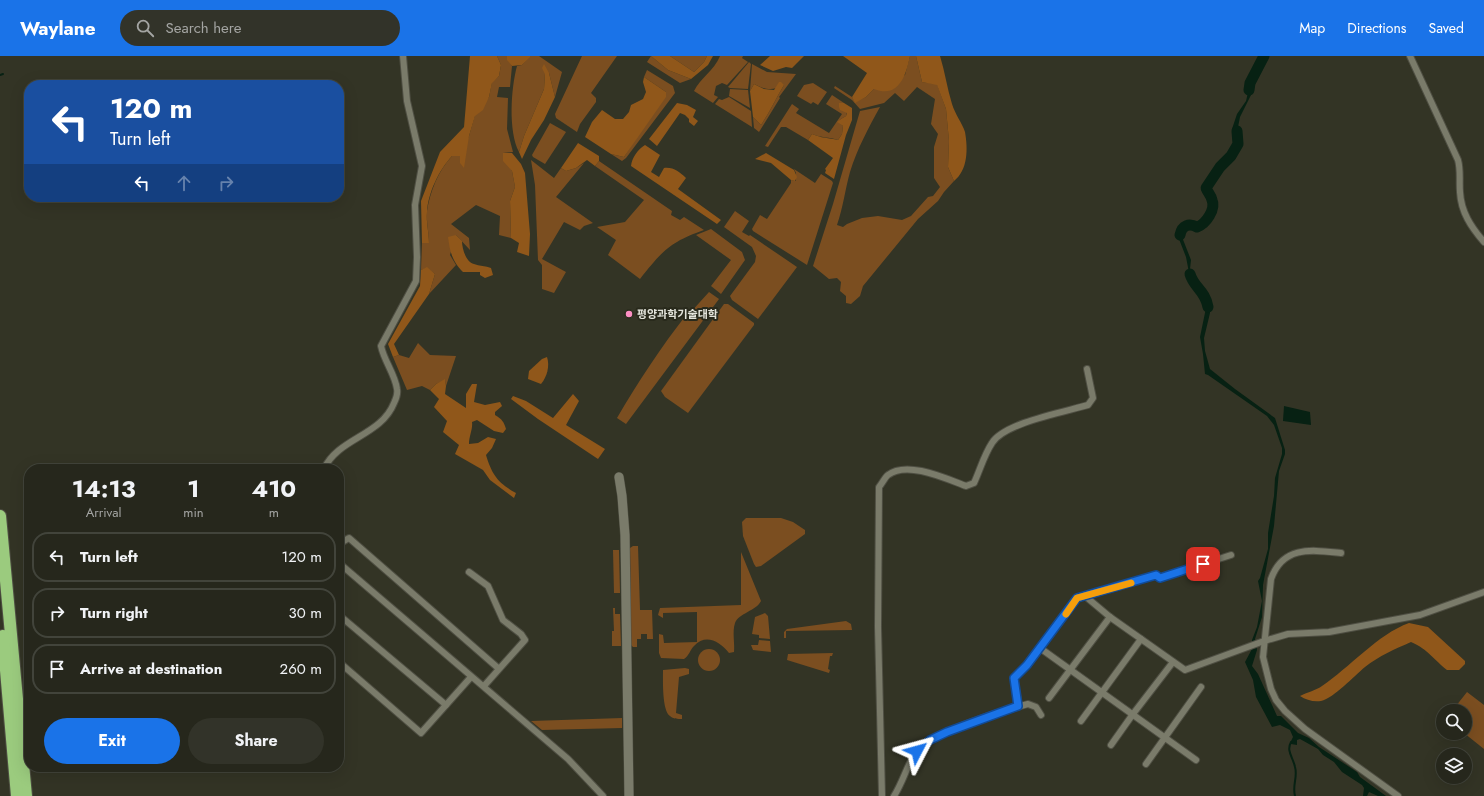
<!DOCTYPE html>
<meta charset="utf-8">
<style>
body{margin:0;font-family:Jost,"Noto Sans KR",sans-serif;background:#323329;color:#f1f3f6;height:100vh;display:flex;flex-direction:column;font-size:15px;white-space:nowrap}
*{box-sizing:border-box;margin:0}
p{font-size:13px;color:#a4a5a3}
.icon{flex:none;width:22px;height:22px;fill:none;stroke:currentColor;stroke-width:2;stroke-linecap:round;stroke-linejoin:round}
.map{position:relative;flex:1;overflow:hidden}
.drawer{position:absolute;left:24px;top:408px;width:320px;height:308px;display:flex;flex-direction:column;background:#26271c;border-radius:16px;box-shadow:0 4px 16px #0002,0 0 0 1px #42443b}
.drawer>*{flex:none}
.top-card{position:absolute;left:24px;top:24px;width:320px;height:122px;border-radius:16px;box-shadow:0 4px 16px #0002,0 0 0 1px #42443b;background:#1a4fa0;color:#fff;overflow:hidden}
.tools{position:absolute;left:1436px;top:648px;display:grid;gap:8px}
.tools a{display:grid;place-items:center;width:36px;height:36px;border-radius:50%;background:#26271c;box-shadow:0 4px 16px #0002,0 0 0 1px #42443b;font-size:20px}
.pin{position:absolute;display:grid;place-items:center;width:34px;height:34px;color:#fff;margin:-17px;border-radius:8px;box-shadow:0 2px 6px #0006}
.me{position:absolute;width:44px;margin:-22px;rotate:51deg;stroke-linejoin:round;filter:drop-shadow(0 0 3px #0008)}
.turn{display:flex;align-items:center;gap:14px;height:84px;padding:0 20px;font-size:18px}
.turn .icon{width:52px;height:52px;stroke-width:2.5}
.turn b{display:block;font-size:28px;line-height:34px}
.lanes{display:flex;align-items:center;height:38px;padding:0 20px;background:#0003;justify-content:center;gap:20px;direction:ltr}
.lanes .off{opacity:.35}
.eta{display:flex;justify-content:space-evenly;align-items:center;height:68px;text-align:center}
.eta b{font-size:24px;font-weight:700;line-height:28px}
.action{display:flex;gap:8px;margin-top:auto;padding:8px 20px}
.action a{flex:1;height:46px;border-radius:24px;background:#1a73e8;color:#fff;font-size:16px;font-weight:700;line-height:46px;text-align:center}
.action a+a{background:#323329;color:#f1f3f6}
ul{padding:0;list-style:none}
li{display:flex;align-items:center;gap:12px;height:50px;margin:0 8px 6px;padding:0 12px;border:2px solid #42443b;border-radius:16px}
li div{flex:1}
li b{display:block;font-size:15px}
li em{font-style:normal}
header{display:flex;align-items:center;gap:24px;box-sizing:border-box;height:56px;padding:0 20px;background:#1a73e8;color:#fff}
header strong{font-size:19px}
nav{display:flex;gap:22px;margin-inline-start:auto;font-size:14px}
.search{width:280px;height:36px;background:#323329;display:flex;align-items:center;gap:10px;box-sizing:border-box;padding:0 14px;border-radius:22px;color:#a4a5a3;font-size:15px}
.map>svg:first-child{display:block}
.green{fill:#7b4e20}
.forest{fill:#90571a}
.water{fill:#072113}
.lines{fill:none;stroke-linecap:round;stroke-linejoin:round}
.stream{stroke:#072113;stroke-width:2}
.river{stroke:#072113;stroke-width:11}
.street-casing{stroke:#4f4f43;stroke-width:8}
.secondary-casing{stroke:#4f4f43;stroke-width:10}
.highway-casing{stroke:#4f4f43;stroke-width:14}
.street{stroke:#7a7b6a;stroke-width:6}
.secondary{stroke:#7a7b6a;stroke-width:9}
.highway{stroke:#9bcb7e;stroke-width:12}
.route-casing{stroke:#114b97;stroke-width:10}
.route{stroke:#1a73e8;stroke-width:7}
.slow{stroke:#f59e0b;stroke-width:7}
.poi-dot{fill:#fc8fc3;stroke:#292a1c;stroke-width:1.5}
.labels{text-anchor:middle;stroke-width:4;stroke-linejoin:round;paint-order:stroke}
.poi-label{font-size:11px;font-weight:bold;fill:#e3e4db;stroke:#292a1c;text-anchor:start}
</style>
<header>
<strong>Waylane</strong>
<div class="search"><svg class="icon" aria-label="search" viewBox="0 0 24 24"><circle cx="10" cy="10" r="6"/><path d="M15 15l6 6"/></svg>Search here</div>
<nav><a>Map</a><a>Directions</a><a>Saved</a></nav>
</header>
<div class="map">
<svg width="1484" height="740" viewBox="0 0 1484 740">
<rect width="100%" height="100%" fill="#333425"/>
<g class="green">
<path d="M497 0H507L508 4 512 10 510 31H499L497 41 508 42 507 73 513 96 503 97 512 115 515 131 510 145 511 182 499 179 500 160 476 149 451 168 469 182 470 194 456 179 450 199 456 209 429 238 435 218 427 212 421 214 422 187H429C429 177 426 165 427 155 430 136 438 115 452 100H460L469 80 475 59 489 41 492 26 499 20 501 9Z"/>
<path d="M530 0H539L562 16 555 41 549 17 545 18 544 33 524 80 519 96C508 75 511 32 517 10L522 9Z"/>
<polygon points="582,0 617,0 591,37 596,42 596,46 580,68 577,76 556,62 555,58"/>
<polygon points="651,0 668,14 691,23 680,27 647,6"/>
<polygon points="670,0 707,0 704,6 694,16"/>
<path d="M720 0H743L742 2 748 6 727 29 722 27 716 30 714 39 718 41 713 47 694 35C700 22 714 15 720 0Z"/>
<path d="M910 0H916L922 26 937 28 946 53 949 85 948 111 954 125 944 136 938 145 918 163 863 230 860 240 851 248 846 247V240L840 235 841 226 837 222 829 223 813 210 833 148 860 55 880 51C869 71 857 93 850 116 845 134 843 152 837 169L843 171 847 168 862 162 878 160 902 164 911 160 928 141 933 140 940 131 934 122V91L938 78 931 68 935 43 917 31 904 45 895 37 884 47 860 53 852 44 834 32 835 30 852 41 855 46 866 41 874 33 905 19Z"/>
<polygon points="749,6 751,8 748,33 730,32 728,31"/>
<path d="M752 8 767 16 796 18 779 41 780 42 759 76 754 72 753 61 761 69C770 56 776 42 784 29 772 35 766 34 754 28L750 35Z"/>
<polygon points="647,14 673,30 675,37 626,102 622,105 611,98 624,101 666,36 644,21"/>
<polygon points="813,27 827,36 818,49 813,46 811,48 797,40 804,29"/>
<polygon points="730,33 748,34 750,52 729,40"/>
<path d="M832 39 844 47H839L847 56 846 60 841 63 838 66 843 70 842 78 838 84C829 81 821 82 812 78L808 84 786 71H781L768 91 765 90 792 48 799 53 796 57 829 77 842 58 826 48Z"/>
<polygon points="729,41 751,55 752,71 715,48 719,43 722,44"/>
<polygon points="550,67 566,76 545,108 533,101 532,99"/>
<polygon points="531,104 554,122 561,112 566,115 576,112 584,107 556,141 593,167 584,170 580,174 564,166 542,203 566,216 554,237 542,233 542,209 538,204 535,129"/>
<path d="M599 105 672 155 671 159 680 164 684 161 704 174C670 186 662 195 640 223L608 199 616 184 597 171 625 166 644 144 595 110Z"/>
<polygon points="794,113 815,127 821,118 832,125 833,127 807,209 753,175 752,173 760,159 767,163 791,127 791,124 796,125 796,117"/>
<polygon points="735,155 749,165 742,176 749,180 750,179 797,211 758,263 732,244 730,240 755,206 756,200 752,191 724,171"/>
<polygon points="711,173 742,196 745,204 721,238 711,230 731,204 696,179"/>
<path d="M709 236 719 243 626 368 617 362C638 326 661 291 687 258L690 257Z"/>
<polygon points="724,248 728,248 754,267 754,269 688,357 665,341 661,335"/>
<polygon points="418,287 430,299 456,300 446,330 445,324 436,328 430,334 422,330 407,334 393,301 399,299 409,302"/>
<polygon points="746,462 781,462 793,466 805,474 805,478 761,510 756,511 754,508 743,480 742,466"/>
<polygon points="633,490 638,490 640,554 652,554 653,583 647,583 647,578 641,578 641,583 637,583 637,591 633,591 631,589 630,492"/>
<polygon points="613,494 619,494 620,537 614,537"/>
<path d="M741 496 761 545C756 555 739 557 735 567 732 576 735 587 734 596L729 597C720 586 706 577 694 590 690 594 689 600 684 603L661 602 659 597V578L663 579 664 587 697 586V556L663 557V562L658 559 660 552 741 549Z"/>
<polygon points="613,552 615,552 615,558 620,558 621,590 612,590 612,575 614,575"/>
<polygon points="765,557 768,560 770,583 759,582 759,579 752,578 755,561"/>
<polygon points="846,565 851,568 852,574 786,575 786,582 784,582 784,576 787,573"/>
<polygon points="759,584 770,585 771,596 753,594 751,589 758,589"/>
<circle cx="709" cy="604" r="11"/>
<polygon points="833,597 832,600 830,600 828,613 830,614 829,617 787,604 788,598"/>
<path d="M685 612 689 613V618L679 621 676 657 682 659V663C678 663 673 663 670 660 662 655 663 624 663 614Z"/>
<polygon points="1467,636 1484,649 1484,693 1464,677 1465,677 1465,655 1452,655"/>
<polygon points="622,662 622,672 542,674 531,665"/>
</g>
<g class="forest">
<path d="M470 0H497L501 9 499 20 492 27 489 41 483 54 475 60 469 80 464 112 460 107V100H452C439 114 428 137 427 156 426 166 429 177 429 187H422L421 145 440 96 464 71Z"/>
<polygon points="507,0 530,0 530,1 522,9 512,10 507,4"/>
<polygon points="651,0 670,0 694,16 704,6 707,0 713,0 708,9 691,23 668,14"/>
<polygon points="770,0 804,0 792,12 786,11 773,15 760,9"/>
<path d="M843 0H910C906 19 899 43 874 33L866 41 855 47 852 41 867 17Z"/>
<path d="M916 0H940C945 16 947 32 952 48 955 58 962 67 965 76 968 93 968 114 954 125L948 111 949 85 946 53 937 29 922 26Z"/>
<polygon points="544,8 549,17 555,41 544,64 531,84 522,103 519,96 524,80 544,33 545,18 542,12"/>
<polygon points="644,21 666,36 666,41 624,101 611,98 585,81 592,66 602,54 615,63 623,63 629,56 631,49 643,43 646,36 643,26"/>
<path d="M779 26H781L784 29C776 42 770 56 761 69L753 61 750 35 754 28 764 33 774 34Z"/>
<polygon points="677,47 687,49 696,54 693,61 698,65 694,70 689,66 689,63 685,59 680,57 657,90 649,83"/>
<path d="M839 47H844L852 52V64L846 79 834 123 825 117 826 114 825 113 833 102 808 84 812 78C821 82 829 82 838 84L842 78 843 70 837 66 841 63 846 60 847 57 840 54 839 51Z"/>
<polygon points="578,87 599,100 599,105 595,110 587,104 576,112 566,115 561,112"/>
<path d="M645 89 660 99 651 116 659 121 664 112C674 111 679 116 686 122L678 133 721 164 717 168 631 110C632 102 637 94 645 89Z"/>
<polygon points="503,97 512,97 521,108 525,117 530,178 529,200 517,196 519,187 511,182 510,145 515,131 512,115 503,105"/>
<polygon points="766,97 794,114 797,121 795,125 791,124 771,107 755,103"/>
<path d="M456 179 462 185C462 193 466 206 474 208 479 210 486 210 491 212L493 219 485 222 480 219V216H463C452 205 450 196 448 181Z"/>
<polygon points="427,211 435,218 429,238 394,288 399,299 393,301 388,288 420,230 421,214"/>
<path d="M547 301C550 310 547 321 541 328L528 323 529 315 542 303Z"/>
<path d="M445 323 446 330 445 338 466 352V338L472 328H477L474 346 485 349 500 346 502 350 495 356V359C502 363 504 366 506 373L503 377 494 375 477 364 472 366C473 373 469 380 469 388L478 387 488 381 496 383 492 392 486 399C492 419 498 427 516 437L514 442 490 424 483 414 455 398 459 389 443 376 447 365 434 351 439 343 430 334 436 328Z"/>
<polygon points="573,338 579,345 566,369 605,393 598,403 538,363 511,343 513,340 526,345 553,362"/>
<path d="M1409 567 1428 571 1465 605V608L1459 614H1447C1433 603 1429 594 1411 586 1395 593 1379 600 1365 611 1354 620 1334 642 1321 645 1313 646 1306 644 1300 640 1307 636 1315 635 1322 630 1349 612 1378 578 1409 567Z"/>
</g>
<g class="water">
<path d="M1260 0H1266L1267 2 1252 31V37L1240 61 1238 71 1240 93 1210 132C1209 140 1216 145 1217 153L1204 172 1196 175 1191 172C1186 172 1183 176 1182 181L1191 204 1190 213 1193 225 1205 238 1210 251V257L1204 282 1205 295 1210 313 1235 333 1275 362 1285 394V398L1279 415 1274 470 1263 529 1262 561 1255 583 1257 594 1252 610 1258 618 1277 660H1281L1298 677 1309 682 1319 691 1357 716 1360 721 1386 740H1378L1369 736 1367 740H1363L1364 732 1362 729 1342 716 1334 706 1323 699 1318 693 1300 683 1297 684V689L1291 688 1290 687 1293 681 1290 674 1280 669 1272 671 1256 641 1253 624 1245 606 1252 593V584L1257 571 1261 550 1262 545 1258 525 1260 522 1268 493V477L1274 440 1275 422 1282 398V392L1274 369 1267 360 1208 319 1205 318 1203 298 1200 281 1206 252 1201 239 1191 227 1186 201 1179 183 1181 173 1187 169 1197 171 1201 170 1212 154V147L1206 135C1214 115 1229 107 1238 89L1235 74 1232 73 1237 58 1246 45 1251 24 1260 10 1262 4Z"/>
<polygon points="1284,350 1310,356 1311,369 1283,365"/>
</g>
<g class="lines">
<g class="stream">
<polyline points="0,19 3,18"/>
<path d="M1291 686C1286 695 1293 701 1295 711 1298 721 1292 729 1295 740"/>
</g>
<g class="river">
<polyline points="1249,34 1250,27 1264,0"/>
<path d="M1180 179C1182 169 1189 167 1197 171 1206 168 1216 153 1212 144 1211 139 1208 137 1206 132L1220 111 1231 100 1238 88 1237 75"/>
<path d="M1190 218C1194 232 1205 234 1208 251"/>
</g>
<g class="street-casing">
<g id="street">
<path d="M1410 0 1458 104C1461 115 1459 125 1460 136 1461 156 1471 171 1484 186"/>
<path d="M324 413C338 382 381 380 394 347 396 343 398 338 397 333 395 318 384 305 381 290L416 225 417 201 415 149 422 110 407 45 403 0"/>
<polyline points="339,488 349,482 498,612"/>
<path d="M1341 497C1312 494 1283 489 1271 523L1263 601 1271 633 1276 644 1285 655 1305 673 1398 740"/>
<polyline points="339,507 568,703 603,740"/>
<polyline points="469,516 488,530 503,564 521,578 525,584 484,630"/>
<polyline points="1085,540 1156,519 1160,522 1231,499"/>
<polyline points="339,559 446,649"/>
<polyline points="1040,592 1196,704"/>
<polyline points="339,606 421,677 471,621"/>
<polyline points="1049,642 1110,561"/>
<polyline points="1019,650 1014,622 1027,609 1077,542 1085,540 1110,561 1185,614 1264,585 1288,578 1329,576 1420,559 1484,536"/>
<polyline points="1081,665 1141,583"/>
<polyline points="1111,689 1133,658 1173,606"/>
<polyline points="1146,708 1201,631"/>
<path d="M882 740 878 571 879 431C882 428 885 421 888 419 907 404 947 423 966 430L974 427C980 414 984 399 992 387 1004 367 1064 356 1088 349L1093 342 1087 313"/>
<path d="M894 740C903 726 907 709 916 696 931 677 1002 655 1028 648L1036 651 1041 659"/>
</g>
</g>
<g class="secondary-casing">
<polyline id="secondary" points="619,421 622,440 625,479 629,740"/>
</g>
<g class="highway-casing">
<g id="highway">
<polyline points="0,460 26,740"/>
<polyline points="3,580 17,740"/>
</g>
</g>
<use href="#street" class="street"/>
<use href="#secondary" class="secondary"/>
<use href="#highway" class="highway"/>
</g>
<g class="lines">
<g class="route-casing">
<polyline id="route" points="917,695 930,684 947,676 1018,650 1014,622 1027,609 1077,542 1156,519 1160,522 1203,508"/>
</g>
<use href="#route" class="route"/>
<polyline class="slow" points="1066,558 1077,542 1131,527"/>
</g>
<circle class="poi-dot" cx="629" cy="258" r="4"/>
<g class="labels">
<g class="poi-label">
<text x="637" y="262">평양과학기술대학</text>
</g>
</g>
</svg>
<div class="tools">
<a><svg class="icon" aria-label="search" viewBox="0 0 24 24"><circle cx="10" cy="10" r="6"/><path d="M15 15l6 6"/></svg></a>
<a><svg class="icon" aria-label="layers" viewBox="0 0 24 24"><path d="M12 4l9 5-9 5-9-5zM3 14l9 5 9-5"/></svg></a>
</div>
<div class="pin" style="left:1203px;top:508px;background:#d93025"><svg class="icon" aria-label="arrive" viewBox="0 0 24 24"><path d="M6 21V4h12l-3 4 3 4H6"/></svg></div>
<svg class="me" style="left:917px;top:695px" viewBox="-20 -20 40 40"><path d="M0-17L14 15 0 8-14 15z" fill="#1a73e8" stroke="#fff" stroke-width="4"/></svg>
<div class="top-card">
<div class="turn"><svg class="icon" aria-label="left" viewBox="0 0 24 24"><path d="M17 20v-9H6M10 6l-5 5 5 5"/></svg><div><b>120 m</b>Turn left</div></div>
<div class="lanes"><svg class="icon" aria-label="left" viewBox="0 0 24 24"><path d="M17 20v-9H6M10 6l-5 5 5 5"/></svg><svg class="icon off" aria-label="ahead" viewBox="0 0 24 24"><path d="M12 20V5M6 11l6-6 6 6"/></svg><svg class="icon off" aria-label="right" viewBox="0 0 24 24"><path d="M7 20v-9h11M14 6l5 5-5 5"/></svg></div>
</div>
<section class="drawer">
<div class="eta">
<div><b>14:13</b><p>Arrival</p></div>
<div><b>1</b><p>min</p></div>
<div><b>410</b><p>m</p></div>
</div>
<ul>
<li><svg class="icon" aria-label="left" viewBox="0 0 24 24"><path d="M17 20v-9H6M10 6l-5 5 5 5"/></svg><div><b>Turn left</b></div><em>120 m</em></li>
<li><svg class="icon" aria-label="right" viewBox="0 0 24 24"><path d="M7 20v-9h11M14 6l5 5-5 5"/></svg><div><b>Turn right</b></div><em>30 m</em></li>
<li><svg class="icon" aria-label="arrive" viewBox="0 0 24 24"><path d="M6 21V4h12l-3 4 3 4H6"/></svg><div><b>Arrive at destination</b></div><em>260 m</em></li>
</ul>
<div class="action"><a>Exit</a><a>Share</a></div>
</section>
</div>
